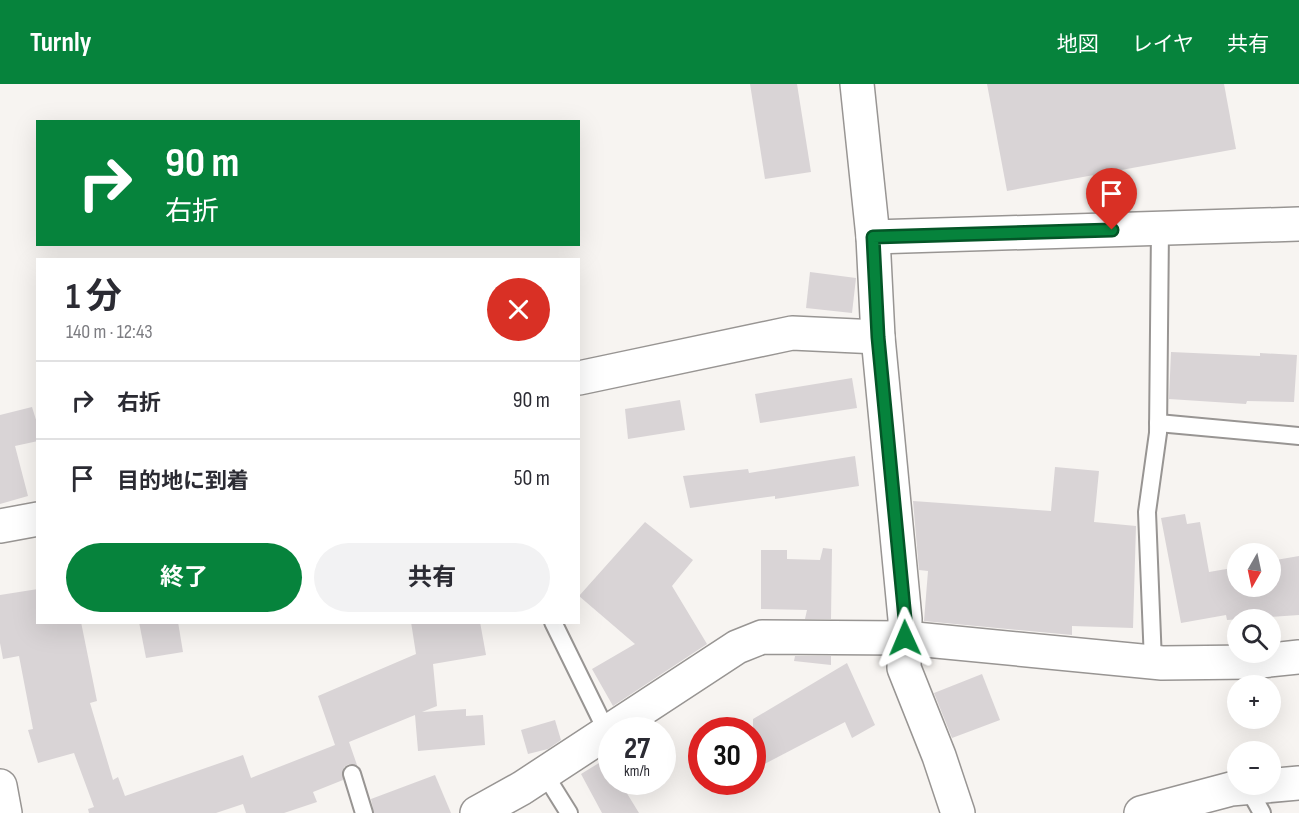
<!DOCTYPE html>
<html lang="ja">
<meta charset="utf-8">
<style>
body{margin:0;font-family:"Sofia Sans Condensed","Noto Sans JP",sans-serif;background:#f2f2f3;color:#2b2b33;height:100vh;display:flex;flex-direction:column;font-size:22px;white-space:nowrap}
*{box-sizing:border-box;margin:0}
p{font-size:20px;color:#7c7c81}
.icon{flex:none;width:33px;height:33px;fill:none;stroke:currentColor;stroke-width:2;stroke-linecap:round;stroke-linejoin:round}
.map{position:relative;flex:1;overflow:hidden}
.panel{position:absolute;left:36px;top:174px;width:544px;height:366px;display:flex;flex-direction:column;background:#fff;border-radius:0px;box-shadow:0 6px 24px #0002}
.panel>*{flex:none}
.banner{position:absolute;left:36px;top:36px;width:544px;height:126px;border-radius:0px;box-shadow:0 6px 24px #0002;background:#06833c;color:#fff;overflow:hidden}
.needle{width:39px;rotate:189deg}
.tools{position:absolute;left:1227px;top:459px;display:grid;gap:12px}
.tools a{display:grid;place-items:center;width:54px;height:54px;border-radius:50%;background:#fff;box-shadow:0 6px 24px #0002;font-size:30px}
.speed{position:absolute;left:598px;top:633px;display:flex;gap:12px;font-size:30px;font-weight:700;text-align:center}
.speed>*{display:grid;place-content:center;width:78px;height:78px;border-radius:50%;background:#fff;box-shadow:0 6px 24px #0002;line-height:1}
.speed small{font-size:15px;font-weight:400}
.speed .limit{border:9px solid #d22;background:#fff;color:#111}
.pin{position:absolute;display:grid;place-items:center;width:51px;height:51px;color:#fff;margin:-62px -26px;border-radius:50% 50% 50% 0;rotate:-45deg;box-shadow:0 0 6px #0007}
.pin .icon{rotate:45deg}
.me{position:absolute;width:66px;margin:-33px;rotate:359deg;stroke-linejoin:round;filter:drop-shadow(0 0 4px #0008)}
.turn{display:flex;align-items:center;gap:21px;height:126px;padding:0 30px;font-size:27px}
.turn .icon{width:78px;height:78px;stroke-width:2.5}
.turn b{display:block;font-size:42px;line-height:51px}
.round{display:grid;place-items:center;flex:none;width:63px;height:63px;border-radius:32px;background:#f2f2f3}
.head{display:flex;align-items:center;justify-content:space-between;height:102px;padding:0 30px}
h1{font-size:36px;font-weight:700;line-height:45px}
.primary-button{display:flex;gap:12px;margin-top:auto;padding:12px 30px}
.primary-button a{flex:1;height:69px;border-radius:36px;background:#06833c;color:#fff;font-size:24px;font-weight:700;line-height:69px;text-align:center}
.primary-button a+a{background:#f2f2f3;color:#2b2b33}
ul{padding:0;list-style:none}
li{display:flex;align-items:center;gap:18px;height:78px;padding:0 30px;border-top:2px solid #e1e1e2}
li div{flex:1}
li b{display:block;font-size:22px}
li em{font-style:normal}
header{display:flex;align-items:center;gap:36px;box-sizing:border-box;height:84px;padding:0 30px;background:#06833c;color:#fff}
header strong{font-size:28px}
nav{display:flex;gap:33px;margin-inline-start:auto;font-size:21px}
.map>svg:first-child{display:block}
.building{fill:#d9d4d6}
.lines{fill:none;stroke-linecap:round;stroke-linejoin:round}
.service-casing{stroke:#989593;stroke-width:20}
.minor-casing{stroke:#989593;stroke-width:36}
.service{stroke:#fff;stroke-width:16}
.minor{stroke:#fff;stroke-width:33}
.route-casing{stroke:#045527;stroke-width:15}
.route{stroke:#06833c;stroke-width:10}
</style>
<header>
<strong>Turnly</strong>
<nav><a>地図</a><a>レイヤ</a><a>共有</a></nav>
</header>
<div class="map">
<svg width="1299" height="729" viewBox="0 0 1299 729">
<rect width="100%" height="100%" fill="#f7f4f1"/>
<g class="building">
<polygon points="750,0 797,0 811,88 765,95"/>
<polygon points="987,0 1224,0 1236,65 1007,107"/>
<polygon points="810,188 856,194 852,229 806,224"/>
<polygon points="1171,268 1260,272 1260,269 1297,271 1294,318 1247,317 1246,320 1169,315"/>
<polygon points="852,294 857,324 760,339 755,310"/>
<polygon points="680,316 685,346 628,355 625,325"/>
<polygon points="32,323 38,342 38,357 15,362 28,412 0,420 0,331"/>
<polygon points="855,372 859,402 775,415 775,412 690,424 683,392 748,385 749,389"/>
<polygon points="1055,383 1099,387 1094,438 1136,442 1133,544 1072,542 1072,551 924,537 928,487 919,486 913,417 1051,427"/>
<polygon points="1185,430 1187,440 1200,438 1209,488 1238,483 1238,502 1270,502 1270,477 1299,472 1299,531 1227,536 1226,531 1181,539 1161,434"/>
<polygon points="645,438 693,476 672,502 707,560 613,622 592,585 635,560 579,512"/>
<polygon points="823,464 832,465 831,535 805,535 807,526 761,525 761,466 787,466 787,475 820,476"/>
<polygon points="38,505 38,538 81,538 97,617 90,619 113,696 118,693 125,712 243,671 251,694 335,661 318,612 416,570 411,538 480,538 486,571 433,580 437,622 422,628 466,625 466,632 483,631 485,661 418,667 415,631 349,658 357,681 349,680 344,683 343,696 313,708 317,718 284,729 246,729 243,720 216,729 89,729 88,725 94,723 74,669 38,679 28,646 33,645 19,572 3,575 0,559 0,511"/>
<polygon points="139,538 178,538 183,568 146,574"/>
<polygon points="795,572 831,572 831,581 794,577"/>
<polygon points="847,579 875,641 852,654 845,638 753,686 753,635"/>
<polygon points="982,590 1000,636 952,654 934,609"/>
<polygon points="555,636 561,656 548,665 528,670 521,646"/>
<polygon points="612,671 612,698 620,698 639,729 602,729 581,690"/>
<polygon points="435,691 451,729 374,729 371,715"/>
</g>
<g class="lines">
<g class="service-casing">
<g id="service">
<polyline points="1158,339 1299,352"/>
<polyline points="553,538 607,648"/>
<polyline points="1153,578 1147,428 1158,349 1160,144"/>
<polyline points="544,689 569,729"/>
<polyline points="352,690 364,729"/>
<polyline points="1248,704 1262,729"/>
</g>
</g>
<g class="minor-casing">
<g id="minor">
<polyline points="857,0 873,153 878,253 905,535 904,584 939,672 958,729"/>
<polyline points="873,153 1299,140"/>
<polyline points="579,294 792,249 878,253"/>
<polyline points="0,442 38,435"/>
<polyline points="0,702 5,729"/>
<polyline points="477,729 522,704 737,563 762,553 905,554 1162,579 1251,578 1299,573"/>
<polyline points="1141,729 1231,705 1299,699"/>
</g>
</g>
<use href="#service" class="service"/>
<use href="#minor" class="minor"/>
</g>
<g class="lines">
<g class="route-casing">
<polyline id="route" points="905,554 905,535 878,253 873,153 1112,146"/>
</g>
<use href="#route" class="route"/>
</g>
</svg>
<div class="tools">
<a><svg class="needle" viewBox="-14 -14 28 28"><path d="M0-13l5 13h-10z" fill="#e53935"/><path d="M0 13l5-13h-10z" fill="#7c7c81"/></svg></a>
<a><svg class="icon" aria-label="search" viewBox="0 0 24 24"><circle cx="10" cy="10" r="6"/><path d="M15 15l6 6"/></svg></a>
<a>+</a>
<a>−</a>
</div>
<div class="speed"><div>27<small>km/h</small></div><div class="limit">30</div></div>
<div class="pin" style="left:1112px;top:146px;background:#d93025"><svg class="icon" aria-label="arrive" viewBox="0 0 24 24"><path d="M6 21V4h12l-3 4 3 4H6"/></svg></div>
<svg class="me" style="left:905px;top:554px" viewBox="-20 -20 40 40"><path d="M0-17L14 15 0 8-14 15z" fill="#06833c" stroke="#fff" stroke-width="4"/></svg>
<div class="banner">
<div class="turn"><svg class="icon" aria-label="right" viewBox="0 0 24 24"><path d="M7 20v-9h11M14 6l5 5-5 5"/></svg><div><b>90 m</b>右折</div></div>
</div>
<section class="panel">
<div class="head"><div><h1>1 分</h1><p>140 m · 12:43</p></div><a class="round" style="background:#d93025;color:#fff"><svg class="icon" aria-label="close" viewBox="0 0 24 24"><path d="M6 6l12 12M18 6L6 18"/></svg></a></div>
<ul>
<li><svg class="icon" aria-label="right" viewBox="0 0 24 24"><path d="M7 20v-9h11M14 6l5 5-5 5"/></svg><div><b>右折</b></div><em>90 m</em></li>
<li><svg class="icon" aria-label="arrive" viewBox="0 0 24 24"><path d="M6 21V4h12l-3 4 3 4H6"/></svg><div><b>目的地に到着</b></div><em>50 m</em></li>
</ul>
<div class="primary-button"><a>終了</a><a>共有</a></div>
</section>
</div>
